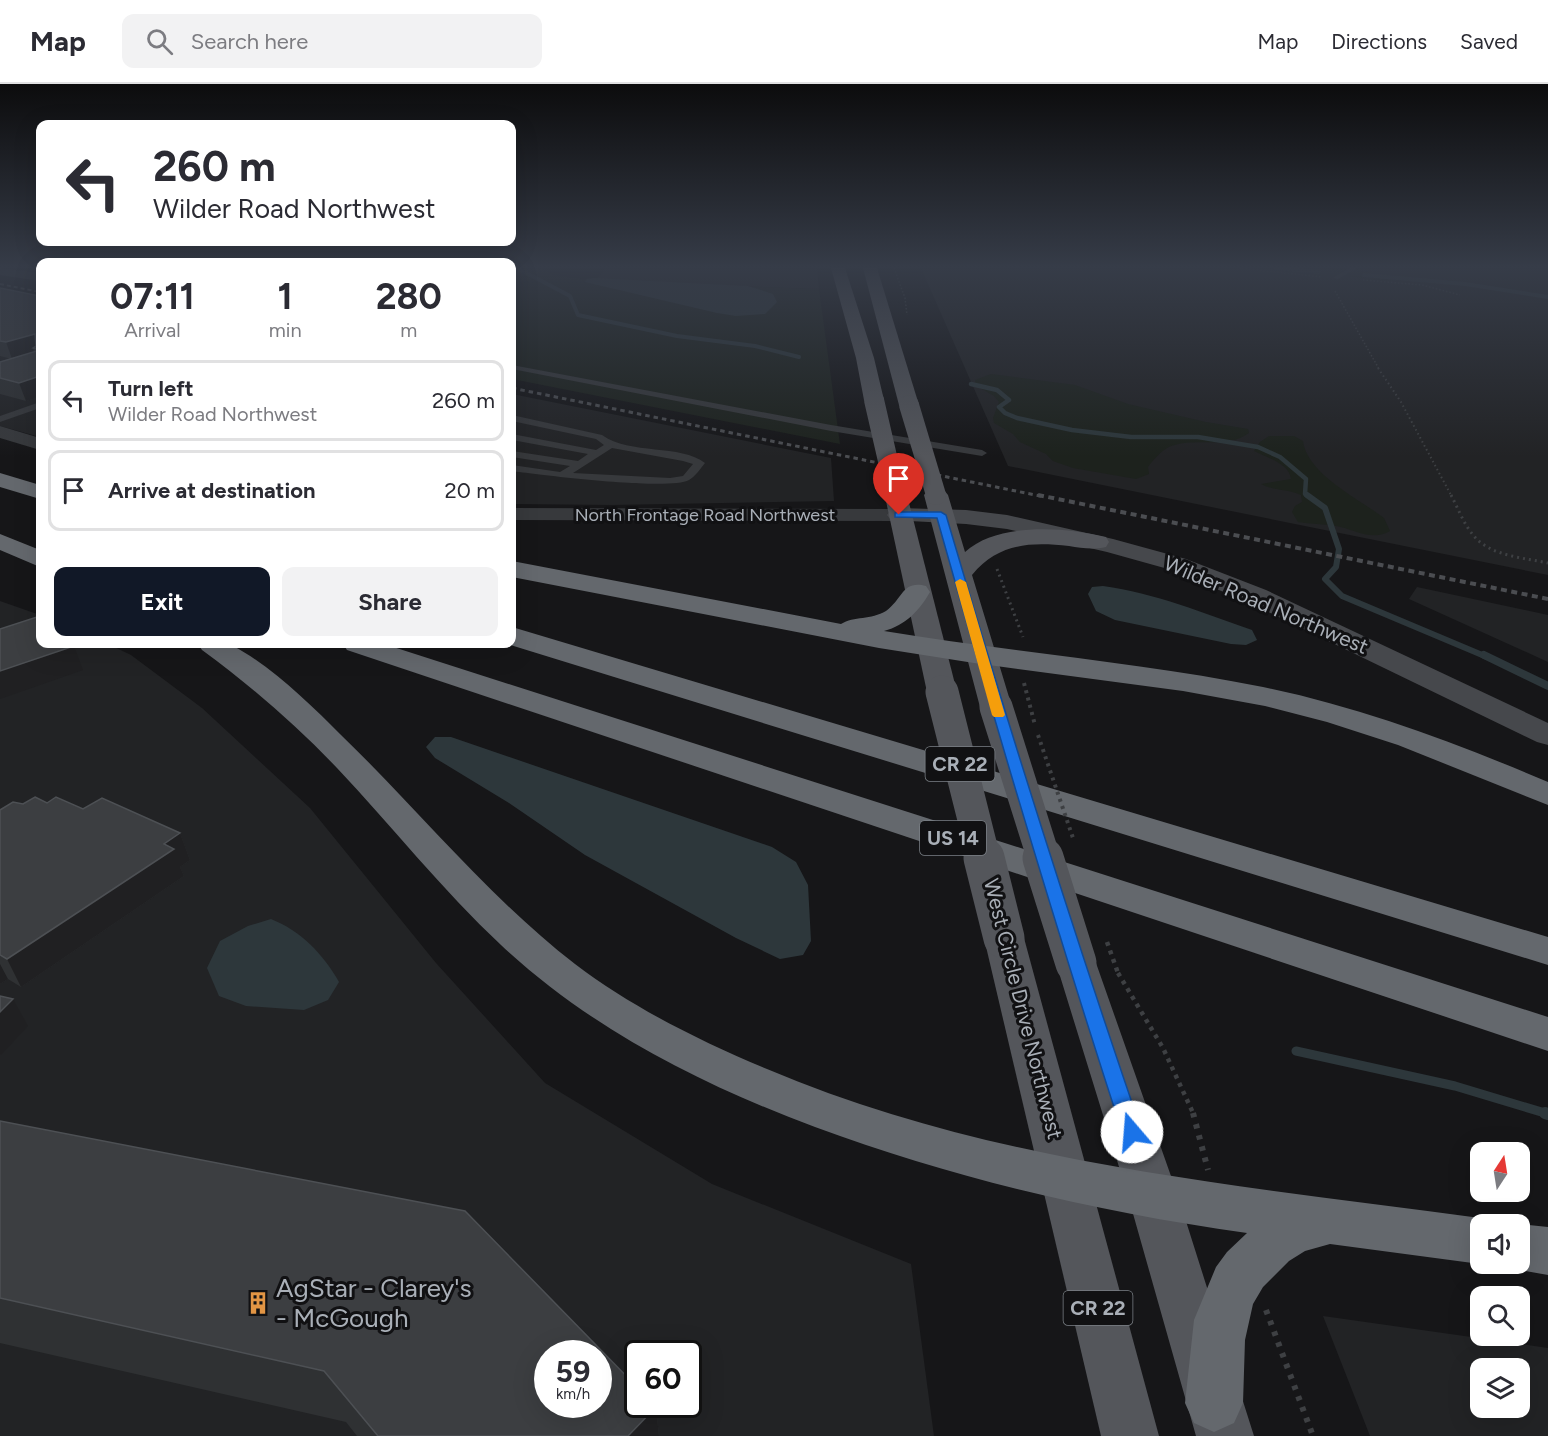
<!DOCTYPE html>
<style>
body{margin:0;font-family:Figtree,sans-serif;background:#f2f2f3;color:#2b2b33;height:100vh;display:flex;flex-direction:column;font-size:22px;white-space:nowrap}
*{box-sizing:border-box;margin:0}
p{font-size:20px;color:#7c7c81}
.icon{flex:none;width:33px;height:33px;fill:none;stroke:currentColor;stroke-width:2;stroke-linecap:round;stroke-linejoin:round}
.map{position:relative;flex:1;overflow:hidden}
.drawer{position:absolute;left:36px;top:174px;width:480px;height:390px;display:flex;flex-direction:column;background:#fff;border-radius:12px;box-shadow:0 6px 24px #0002}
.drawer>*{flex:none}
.guide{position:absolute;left:36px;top:36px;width:480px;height:126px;border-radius:12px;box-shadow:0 6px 24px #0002;background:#fff;color:#2b2b33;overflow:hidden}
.needle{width:39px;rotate:12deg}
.controls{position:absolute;left:1470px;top:1058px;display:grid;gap:12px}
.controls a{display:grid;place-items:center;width:60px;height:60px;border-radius:12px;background:#fff;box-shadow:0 6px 24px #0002;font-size:30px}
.speed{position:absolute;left:534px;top:1256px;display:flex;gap:12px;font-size:30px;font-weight:700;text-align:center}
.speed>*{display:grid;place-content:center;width:78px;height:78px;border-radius:50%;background:#fff;box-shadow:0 6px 24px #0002;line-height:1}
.speed small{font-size:15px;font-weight:400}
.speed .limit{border:3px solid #111;border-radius:9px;background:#fff;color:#111}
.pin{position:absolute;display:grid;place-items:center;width:51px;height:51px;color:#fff;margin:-62px -26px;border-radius:50% 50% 50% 0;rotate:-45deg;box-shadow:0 0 6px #0007}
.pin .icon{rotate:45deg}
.me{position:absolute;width:66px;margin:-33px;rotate:342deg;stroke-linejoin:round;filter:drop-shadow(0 0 4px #0008)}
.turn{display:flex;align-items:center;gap:21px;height:126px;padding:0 18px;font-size:27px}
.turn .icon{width:78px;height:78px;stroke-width:2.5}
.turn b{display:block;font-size:42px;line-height:51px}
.eta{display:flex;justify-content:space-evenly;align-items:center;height:102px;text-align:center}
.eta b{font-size:36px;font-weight:700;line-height:42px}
.action{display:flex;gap:12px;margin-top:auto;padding:12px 18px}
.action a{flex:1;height:69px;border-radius:12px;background:#111827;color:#fff;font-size:24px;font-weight:700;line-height:69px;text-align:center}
.action a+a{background:#f2f2f3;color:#2b2b33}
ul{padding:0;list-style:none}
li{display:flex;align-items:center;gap:18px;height:81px;margin:0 12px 9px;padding:0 6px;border:3px solid #e1e1e2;border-radius:12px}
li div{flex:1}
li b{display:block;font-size:22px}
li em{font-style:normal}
header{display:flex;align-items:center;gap:36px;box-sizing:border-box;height:84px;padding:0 30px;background:#fff;border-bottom:2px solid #e1e1e2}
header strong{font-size:28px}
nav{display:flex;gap:33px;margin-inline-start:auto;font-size:21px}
.search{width:420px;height:54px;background:#f2f2f3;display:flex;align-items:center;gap:15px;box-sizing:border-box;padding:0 21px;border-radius:12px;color:#7c7c81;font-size:22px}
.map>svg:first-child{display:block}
.built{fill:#222325;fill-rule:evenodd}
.green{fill:#1d221d}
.water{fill:#2d373b}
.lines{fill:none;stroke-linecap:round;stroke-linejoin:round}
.stream-far5{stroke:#2d373b;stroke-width:4}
.stream-far4{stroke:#2d373b;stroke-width:4.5}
.stream-far3{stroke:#2d373b;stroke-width:6}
.stream-far2{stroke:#2d373b;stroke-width:8}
.stream-far1{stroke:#2d373b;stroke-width:9}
.stream{stroke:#2d373b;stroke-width:12}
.path-far5{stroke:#3e4043;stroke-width:1.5;stroke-dasharray:1.5 2;stroke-linecap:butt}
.path-far4{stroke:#3e4043;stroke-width:2;stroke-dasharray:1.5 3;stroke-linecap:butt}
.path-far3{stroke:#3e4043;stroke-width:3;stroke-dasharray:2 4;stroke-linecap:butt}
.path-far2{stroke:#3e4043;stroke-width:4;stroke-dasharray:3 4.5;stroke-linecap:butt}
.path-far1{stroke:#3e4043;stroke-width:4.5;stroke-dasharray:4 5;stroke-linecap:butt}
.path{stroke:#3e4043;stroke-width:6;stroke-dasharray:4.5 7;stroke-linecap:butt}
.lane{fill:#37393c;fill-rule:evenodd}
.street{fill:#37393c;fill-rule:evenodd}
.secondary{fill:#46484c;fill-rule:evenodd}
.primary{fill:#54565b;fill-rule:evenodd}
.highway{fill:#64686d;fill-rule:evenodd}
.rail-far2{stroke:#4b4d51;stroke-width:2;stroke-dasharray:4 3;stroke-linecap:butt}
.rail-far1{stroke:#4b4d51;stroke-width:3;stroke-dasharray:4.5 4;stroke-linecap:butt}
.rail{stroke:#4b4d51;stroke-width:4;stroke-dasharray:6 4.5;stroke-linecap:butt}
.path-bridge-far1{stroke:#3e4043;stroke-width:4;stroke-dasharray:3 4.5;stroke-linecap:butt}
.path-bridge{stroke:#3e4043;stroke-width:4.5;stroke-dasharray:4 5;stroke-linecap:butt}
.primary-bridge-far2{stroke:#54565b;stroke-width:20}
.primary-bridge-far1{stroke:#54565b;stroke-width:33}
.primary-bridge{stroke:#54565b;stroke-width:41}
.wall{fill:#2f3133}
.shaded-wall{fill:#202022}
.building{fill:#3c3e41;stroke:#4d5054;stroke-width:1.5;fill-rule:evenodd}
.route{fill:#1a73e8;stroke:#114b97;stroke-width:1.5}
.slow{fill:#f59e0b}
.labels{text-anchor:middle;stroke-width:6;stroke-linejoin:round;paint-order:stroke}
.far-street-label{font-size:18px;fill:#a9afb7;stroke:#111113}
.shield{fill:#111113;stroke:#7b8086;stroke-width:1.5}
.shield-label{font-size:20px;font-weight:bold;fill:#a9afb7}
.street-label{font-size:21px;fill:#a9afb7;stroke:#111113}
.near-poi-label{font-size:26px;fill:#a9afb7;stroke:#111113;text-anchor:start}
</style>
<header>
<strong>Map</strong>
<div class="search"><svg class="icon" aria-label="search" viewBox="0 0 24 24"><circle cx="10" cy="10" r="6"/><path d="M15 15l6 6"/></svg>Search here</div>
<nav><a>Map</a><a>Directions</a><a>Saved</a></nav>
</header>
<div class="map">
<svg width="1548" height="1352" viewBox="0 0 1548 1352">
<rect width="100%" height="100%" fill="#161618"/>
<g class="built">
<polygon points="606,184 817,184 819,205 595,197"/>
<polygon points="921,184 1548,184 1548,491 1008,382"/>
<polygon points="0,205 40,213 40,353 0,342"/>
<polygon points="512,310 831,374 834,417 612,421 512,420"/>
<polygon points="1417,503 1548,531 1548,578 1409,515"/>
<path d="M0 517 40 531V560H108L131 571 202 624 310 724 436 879 545 999 712 1100 911 1180 934 1352H0ZM548 1269H598V1320H548ZM638 1269H688V1320H638Z"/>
<path d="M1323 1232 1548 1264V1352H1370ZM1480 1284H1520V1323H1480Z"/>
</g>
<g class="green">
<polygon points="512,184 544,184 553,191 595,197 819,205 840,360 512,295"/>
<polygon points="1336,184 1358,185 1388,193 1390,196 1366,196 1328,187"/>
<path d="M991 290 1075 301 1128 320 1206 338 1248 345 1249 349C1226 366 1195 352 1169 363 1161 367 1153 376 1148 383L1149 390 1136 395 1073 384 1053 377 1046 370 1020 358 1013 350 994 339 993 334 999 318 994 312 975 301V296Z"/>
<path d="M1269 352H1294L1303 357C1307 390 1359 415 1384 434L1390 447C1372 458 1354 445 1336 442 1323 440 1311 440 1298 438L1292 428 1295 422 1302 418 1301 411C1288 405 1274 407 1261 400L1291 395C1289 379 1267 374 1254 367L1260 358Z"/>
</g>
<g class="water">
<polygon points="594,194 727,201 748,202 773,210 777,218 765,230 736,232 717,229 585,198 587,195"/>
<path d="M1103 502C1155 509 1203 529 1252 546L1257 556 1246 561 1231 560 1115 536 1096 527 1088 510 1092 503Z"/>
<polygon points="435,653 451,653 772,763 796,778 808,801 811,857 803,871 780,875 736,854 585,771 509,719 435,674 426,663"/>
<path d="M271 835C301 847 323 870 339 898L328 916 304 926 246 922 219 912 207 884 220 857 248 842Z"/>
</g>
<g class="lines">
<g class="stream-far5">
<polyline points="517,184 570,212 578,231 677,252 755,262 799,273"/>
<polyline points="1276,184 1319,188"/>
<polyline points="1364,191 1465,200 1548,213"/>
</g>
<polyline class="stream-far4" points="971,300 997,306 1009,316 999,323 1005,329 1017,334 1072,346 1131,353 1198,353 1258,363 1280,373 1306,395 1305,410 1309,413"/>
<polyline class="stream-far3" points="1307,411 1325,424 1339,465 1336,483 1325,495 1342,512 1487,573"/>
<polyline class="stream-far2" points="1484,571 1548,602"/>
<polyline class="stream-far1" points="1296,967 1455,1002 1548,1030"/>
<polyline class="stream" points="1545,1029 1548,1030"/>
<g class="path-far5">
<polyline points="894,184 905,214 907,231"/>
<polyline points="1239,184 1322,193"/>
<polyline points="1363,196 1422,201 1460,211"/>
<polyline points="1335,207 1379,285"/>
</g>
<polyline class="path-far4" points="1378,284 1401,318 1452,413"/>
<g class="path-far3">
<path d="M1451 411C1458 424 1464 441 1474 452 1490 472 1525 474 1548 479"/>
<polyline points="997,485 1023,553"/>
</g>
<polyline class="path-far2" points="1024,599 1035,641"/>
<polyline class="path-far1" points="1118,889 1163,964 1194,1031"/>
<g class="path">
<polyline points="1193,1029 1208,1086"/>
<polyline points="1266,1226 1313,1352"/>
</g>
<g class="lane">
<polygon points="1349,184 1357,184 1338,195 1333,194"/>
<polygon points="512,281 831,341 982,366 987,369 982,372 831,347 512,285"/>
<polygon points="40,318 40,324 0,338 0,332"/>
<path d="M512 331 602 351C630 371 681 360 705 379 701 384 695 393 689 396 669 407 541 391 512 387V381L560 388 570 382 512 373V367L578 377 588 370 512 356V350L596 366 604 361 596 355 512 337ZM612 364 683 377 693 380 683 392 670 394 573 389Z"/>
</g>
<g class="street">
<polygon points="0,184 40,189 40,197 0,191"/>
<polygon points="0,342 40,354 40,366 0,354"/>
<polygon points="512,424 899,425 907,426 910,431 907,436 899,437 512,436"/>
</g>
<polygon class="secondary" points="899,424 966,426 1007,431 1113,455 1186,475 1266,506 1548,639 1548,661 1537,658 1248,518 1168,485 1107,468 1007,445 966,440 891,436 887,431 891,426"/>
<g class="primary">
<polygon points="831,184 845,184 874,274 884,316 881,320 867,320 864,316 856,274"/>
<polygon points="863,184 877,184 919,321 916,325 902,325 899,321"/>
<polygon points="894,396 902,398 905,403 957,608 953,614 942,617 931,614 927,608 883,403 886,398"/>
<path d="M936 404 944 406 948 411 965 468C998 438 1065 443 1106 453L1109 458 1106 463C1093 466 1081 464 1069 462 1030 458 998 459 972 491L1012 623 1007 630 996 632 985 630 980 623 924 411 928 406Z"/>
<polygon points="1004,840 1018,844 1024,854 1159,1352 1101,1352 984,854 990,844"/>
<polygon points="1076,864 1090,869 1096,879 1178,1112 1254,1352 1196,1352 1128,1112 1056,879 1062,869"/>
</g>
<g class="highway">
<polygon points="0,389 40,401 40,415 0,403"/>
<polygon points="0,450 40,466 40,483 0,466"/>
<path d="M512 477 841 540C854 532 871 536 886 527 903 515 902 496 926 502L930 508C919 527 906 541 884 547 1010 568 1138 578 1263 603 1361 623 1456 659 1548 698V721L1398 661 1327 638 1265 622 1183 607 974 579 879 564 512 493Z"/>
<polygon points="512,543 1548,853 1548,881 507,560 512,560"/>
<path d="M198 560C208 559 224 557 233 562 270 581 311 621 340 650 419 726 488 813 575 880 633 924 700 957 767 985 994 1081 1238 1101 1480 1134L1497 1140H1480V1179H1483L1480 1180 1330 1160 1305 1167 1289 1177 1263 1203 1253 1220 1245 1256 1243 1319 1234 1339 1214 1348 1194 1339 1185 1319 1194 1236 1216 1183 1227 1168 1247 1149C1099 1128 955 1095 815 1043 700 1000 591 945 501 861 442 806 392 742 337 684 295 640 251 602 202 566Z"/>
<polygon points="343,560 384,560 1548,933 1548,967 347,566"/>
<polygon points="1519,1140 1520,1140 1548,1143 1548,1191 1520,1186 1502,1180 1520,1179"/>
</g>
<polyline class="rail-far2" points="0,200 40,208"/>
<polyline class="rail-far1" points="512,304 1045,413"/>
<polyline class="rail" points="1038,411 1548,515"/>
<polyline class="path-bridge-far1" points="1038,651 1074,757"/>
<polyline class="path-bridge" points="1107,858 1118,889"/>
<g class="primary-bridge-far2">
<polyline points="874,316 894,403"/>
<polyline points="909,321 936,411"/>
</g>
<g class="primary-bridge-far1">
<polyline points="942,608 984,775"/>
<polyline points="996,623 1044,775"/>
</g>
<g class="primary-bridge">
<polyline points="984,774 1004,854"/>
<polyline points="1043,774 1076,879"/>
</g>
</g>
<g class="wall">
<polygon points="0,204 40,212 40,313 26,317 0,310 0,278 12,275 0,272"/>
<polygon points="47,719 83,725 180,749 190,776 180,783 184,792 21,903 8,895 0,900 0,726 23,720"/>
<polygon points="0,1037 656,1323 659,1352 357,1352 346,1338 0,1259"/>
</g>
<g class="shaded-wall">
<polygon points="35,250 40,265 33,264 34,269 12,275 6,258"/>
<polygon points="40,292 40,313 26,317 19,299"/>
<polygon points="74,562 83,586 0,615 0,587"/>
<polygon points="180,749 190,776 180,783 184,792 21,903 7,875 164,760"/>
<polygon points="0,880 8,895 0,900"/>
<polygon points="13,915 28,942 1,971 0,970 0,928"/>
<polygon points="656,1323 659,1352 628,1352"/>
</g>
<g class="building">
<polygon points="0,204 40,212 40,266 33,264 36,262 35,250 6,258 0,257"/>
<polygon points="40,266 40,292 19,299 0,294 0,278"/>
<polygon points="40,532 40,560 71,560 74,562 0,587 0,545"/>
<polygon points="35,713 47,719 56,713 83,725 102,714 180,749 164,760 174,765 7,875 0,871 0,726 13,718 23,720"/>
<polygon points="0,912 13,915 0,928"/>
<path d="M0 1037 465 1127 638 1304V1320H653L656 1323 628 1352H378L324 1287 0 1214ZM548 1269H598V1320H548Z"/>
</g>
<linearGradient id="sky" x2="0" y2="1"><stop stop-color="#0c0c0d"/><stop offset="0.49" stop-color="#363c48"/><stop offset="1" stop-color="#363c48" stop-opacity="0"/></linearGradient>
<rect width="1548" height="373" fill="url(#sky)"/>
<path class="route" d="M899 428H941L946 431C1007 638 1072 844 1142 1048L1139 1054 1132 1056 1125 1054 1122 1048C1056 845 995 640 937 434L895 433V429Z"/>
<polygon class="slow" points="960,495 966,498 1005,631 1003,633 994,633 992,631 955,498"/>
<defs>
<g id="building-bare" transform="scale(1.8)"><path d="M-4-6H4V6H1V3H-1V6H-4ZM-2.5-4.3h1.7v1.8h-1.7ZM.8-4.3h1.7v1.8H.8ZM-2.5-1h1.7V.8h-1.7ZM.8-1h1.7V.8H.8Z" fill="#e29544" stroke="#111113" stroke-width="2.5" paint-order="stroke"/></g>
</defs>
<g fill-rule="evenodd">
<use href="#building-bare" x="258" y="1219"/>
</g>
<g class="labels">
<g class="far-street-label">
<text x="705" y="437">North Frontage Road Northwest</text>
</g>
<g class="shield">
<rect x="925.5" y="663" width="69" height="34" rx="4.5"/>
<rect x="920" y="737" width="66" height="34" rx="4.5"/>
<rect x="1063.5" y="1207" width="69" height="34" rx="4.5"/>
</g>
<g class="shield-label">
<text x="960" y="687">CR 22</text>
<text x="953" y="761">US 14</text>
<text x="1098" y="1231">CR 22</text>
</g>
<g class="street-label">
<text transform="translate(1266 521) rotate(23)" y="7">Wilder Road Northwest</text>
<text transform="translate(1023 925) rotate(76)" y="7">West Circle Drive Northwest</text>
</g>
<g class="near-poi-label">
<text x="276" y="1213">AgStar - Clarey's<tspan x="276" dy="30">- McGough</tspan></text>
</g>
</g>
</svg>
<div class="controls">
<a><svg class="needle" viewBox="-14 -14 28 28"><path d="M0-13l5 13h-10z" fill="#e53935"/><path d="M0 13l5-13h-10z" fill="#7c7c81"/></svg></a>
<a><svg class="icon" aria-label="sound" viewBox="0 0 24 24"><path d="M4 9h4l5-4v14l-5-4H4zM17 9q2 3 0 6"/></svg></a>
<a><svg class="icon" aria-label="search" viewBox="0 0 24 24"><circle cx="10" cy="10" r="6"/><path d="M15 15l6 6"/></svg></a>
<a><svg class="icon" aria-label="layers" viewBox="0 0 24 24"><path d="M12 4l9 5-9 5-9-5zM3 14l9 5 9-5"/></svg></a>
</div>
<div class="speed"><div>59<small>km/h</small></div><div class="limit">60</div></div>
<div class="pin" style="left:899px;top:431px;background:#d93025"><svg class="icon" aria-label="arrive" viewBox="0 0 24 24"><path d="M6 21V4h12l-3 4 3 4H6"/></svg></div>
<svg class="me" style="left:1132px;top:1048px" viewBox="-20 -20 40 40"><circle r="19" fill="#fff"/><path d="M0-13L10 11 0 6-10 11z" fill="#1a73e8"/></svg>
<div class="guide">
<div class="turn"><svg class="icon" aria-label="left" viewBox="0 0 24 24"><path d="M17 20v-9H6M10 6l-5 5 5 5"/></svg><div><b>260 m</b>Wilder Road Northwest</div></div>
</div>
<section class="drawer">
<div class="eta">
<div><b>07:11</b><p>Arrival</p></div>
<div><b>1</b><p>min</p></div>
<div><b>280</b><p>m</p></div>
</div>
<ul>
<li><svg class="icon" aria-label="left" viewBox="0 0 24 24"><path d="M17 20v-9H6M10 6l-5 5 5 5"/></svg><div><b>Turn left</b><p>Wilder Road Northwest</p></div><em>260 m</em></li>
<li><svg class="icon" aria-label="arrive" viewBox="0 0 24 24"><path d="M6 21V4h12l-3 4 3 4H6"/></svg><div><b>Arrive at destination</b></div><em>20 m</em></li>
</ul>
<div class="action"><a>Exit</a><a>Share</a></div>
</section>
</div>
